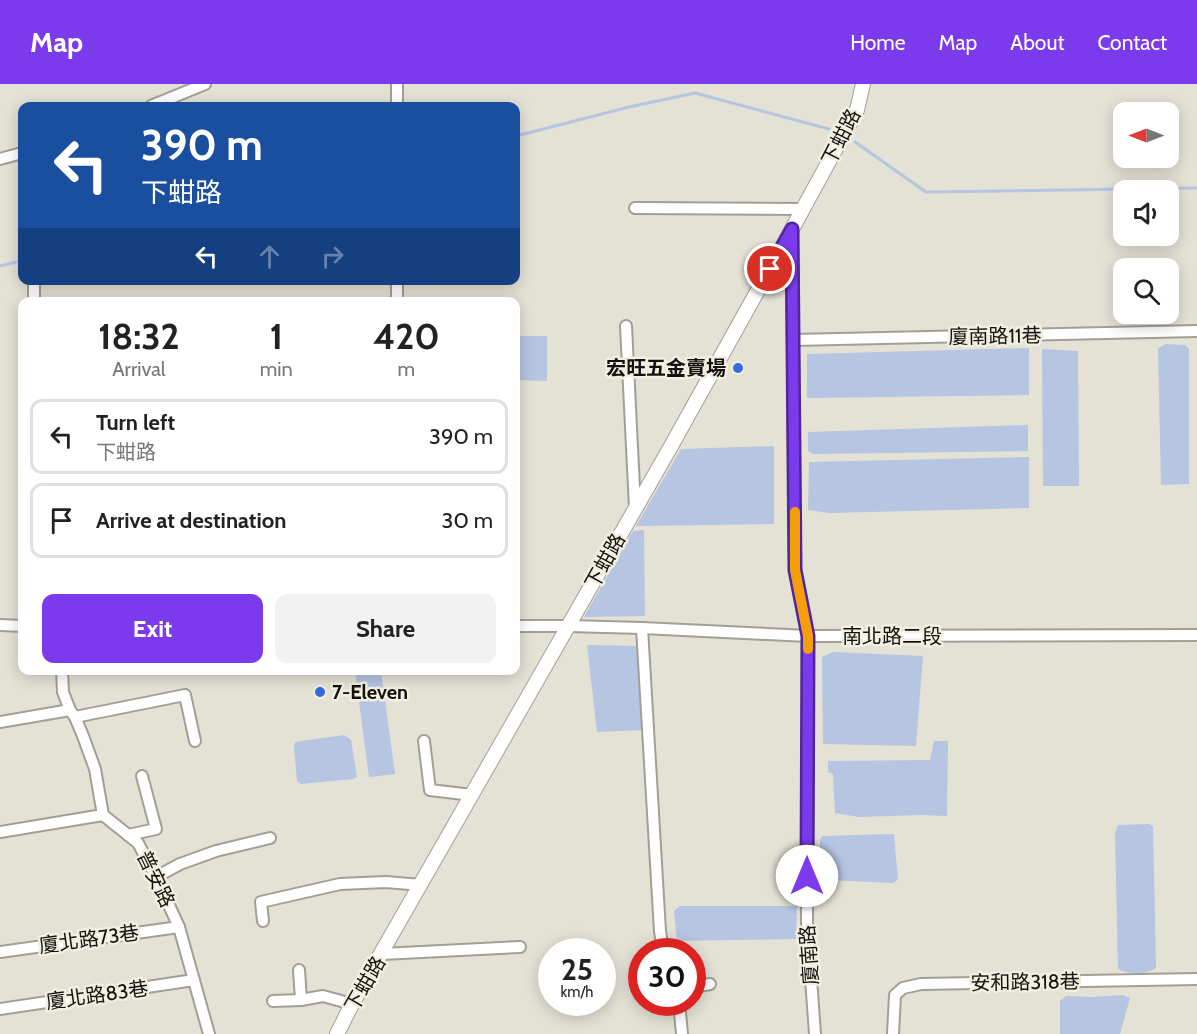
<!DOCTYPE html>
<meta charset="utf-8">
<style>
body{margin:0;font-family:Cabin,"Noto Sans TC",sans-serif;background:#f2f2f2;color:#222;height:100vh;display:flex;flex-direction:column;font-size:22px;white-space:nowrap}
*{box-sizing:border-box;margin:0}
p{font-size:20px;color:#767676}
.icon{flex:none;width:33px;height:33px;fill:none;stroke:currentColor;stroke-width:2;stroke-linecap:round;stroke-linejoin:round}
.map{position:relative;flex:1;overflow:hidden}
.panel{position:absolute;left:18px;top:213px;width:502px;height:378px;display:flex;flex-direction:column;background:#fff;border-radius:12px;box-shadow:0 3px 15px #0003}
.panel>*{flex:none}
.banner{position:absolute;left:18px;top:18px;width:502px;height:183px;border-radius:12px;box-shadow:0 3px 15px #0003;background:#1a4fa0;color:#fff;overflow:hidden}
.needle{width:39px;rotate:270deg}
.fabs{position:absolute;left:1113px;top:18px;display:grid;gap:12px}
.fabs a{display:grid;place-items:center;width:66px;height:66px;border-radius:12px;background:#fff;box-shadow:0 3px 15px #0003;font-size:30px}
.speed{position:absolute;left:538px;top:854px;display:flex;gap:12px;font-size:30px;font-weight:700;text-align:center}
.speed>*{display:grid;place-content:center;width:78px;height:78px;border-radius:50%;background:#fff;box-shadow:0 3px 15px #0003;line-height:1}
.speed small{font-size:15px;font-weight:400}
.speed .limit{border:9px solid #d22;background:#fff;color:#111}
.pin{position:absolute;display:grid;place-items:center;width:51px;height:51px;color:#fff;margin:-26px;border:3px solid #fff;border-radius:50%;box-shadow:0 2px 6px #0007}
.me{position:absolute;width:66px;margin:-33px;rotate:0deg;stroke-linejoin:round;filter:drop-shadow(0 0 4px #0008)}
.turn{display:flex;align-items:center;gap:21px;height:126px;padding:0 24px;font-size:27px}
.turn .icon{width:78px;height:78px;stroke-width:2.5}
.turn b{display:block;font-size:42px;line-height:51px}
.lanes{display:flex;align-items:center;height:57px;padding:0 24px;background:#0003;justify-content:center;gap:30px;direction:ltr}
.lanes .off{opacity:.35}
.eta{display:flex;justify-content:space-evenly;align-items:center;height:102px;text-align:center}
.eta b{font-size:36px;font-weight:700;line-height:42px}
.cta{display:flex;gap:12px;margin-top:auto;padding:12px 24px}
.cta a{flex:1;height:69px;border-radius:12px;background:#7c3aed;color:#fff;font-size:24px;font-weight:700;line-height:69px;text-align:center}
.cta a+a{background:#f2f2f2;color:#222}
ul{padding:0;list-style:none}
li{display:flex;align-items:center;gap:18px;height:75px;margin:0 12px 9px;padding:0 12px;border:3px solid #e0e0e0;border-radius:12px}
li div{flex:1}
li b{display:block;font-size:22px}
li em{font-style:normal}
header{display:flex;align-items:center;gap:36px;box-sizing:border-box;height:84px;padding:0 30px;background:#7c3aed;color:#fff}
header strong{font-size:28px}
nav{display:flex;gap:33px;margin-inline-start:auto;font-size:21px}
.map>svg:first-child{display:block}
.water{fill:#b5c5e2}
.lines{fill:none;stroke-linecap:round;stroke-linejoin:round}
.stream{stroke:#b5c5e2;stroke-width:3}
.minor-casing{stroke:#a29f95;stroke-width:14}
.major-casing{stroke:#a29f95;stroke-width:16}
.minor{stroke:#fff;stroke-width:10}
.major{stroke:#fff;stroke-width:14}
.route-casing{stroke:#51269a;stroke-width:15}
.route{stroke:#7c3aed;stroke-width:10}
.slow{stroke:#f59e0b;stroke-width:10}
.poi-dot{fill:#356bda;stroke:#f1eee2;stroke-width:2}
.labels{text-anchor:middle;stroke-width:5;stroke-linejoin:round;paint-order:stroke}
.street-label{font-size:20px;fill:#13120e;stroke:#f1eee2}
.poi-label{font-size:20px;font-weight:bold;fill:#13120e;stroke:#f1eee2;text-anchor:end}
</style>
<header>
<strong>Map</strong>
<nav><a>Home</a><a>Map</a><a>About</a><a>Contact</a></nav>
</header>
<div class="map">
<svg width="1197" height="950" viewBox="0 0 1197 950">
<rect width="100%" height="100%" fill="#e4e1d5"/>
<g class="water">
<polygon points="516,252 547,252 547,297 516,296"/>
<polygon points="1166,260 1185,261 1189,265 1189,400 1161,401 1158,264"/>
<polygon points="1029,264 1029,311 807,314 807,270"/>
<polygon points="1042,265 1078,267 1079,402 1043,402"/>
<polygon points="1028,341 1028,367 813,370 808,367 808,348"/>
<polygon points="774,362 774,440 636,442 681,365"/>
<polygon points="1029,373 1029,424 830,429 808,426 809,378"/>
<polygon points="644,446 645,532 584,533 633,447"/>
<polygon points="587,561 639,562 644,646 597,648"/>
<polygon points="833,568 923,572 916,662 823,660 822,573"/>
<polygon points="355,587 381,587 395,690 369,693"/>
<polygon points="344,651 351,656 357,693 353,695 301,700 297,697 294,663 295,658"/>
<polygon points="934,657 948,657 947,732 921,731 859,733 835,729 833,690 828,688 828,677 930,676"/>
<path d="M1149 740 1153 742 1156 884C1145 891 1130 891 1118 885L1115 749 1118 741Z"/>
<polygon points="894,750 898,795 893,799 827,796 820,791 820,756 822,752"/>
<polygon points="680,822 797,822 796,855 677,857 674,827"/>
<polygon points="1123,911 1130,914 1120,950 1060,950 1060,917 1066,912 1092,913"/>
</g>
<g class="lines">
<g class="stream">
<polyline points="516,52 629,23 695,9 829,45"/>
<polyline points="855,58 926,108 1197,104"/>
<polyline points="0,182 16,178"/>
</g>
<g class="minor-casing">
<g id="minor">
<polyline points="397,0 397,22"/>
<polyline points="151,22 205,0"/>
<polyline points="0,75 22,69"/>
<polyline points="635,124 803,125"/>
<polyline points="792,145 795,486 808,552 807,839 815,950"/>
<polyline points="397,196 397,218"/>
<polyline points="34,218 34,196"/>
<polyline points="626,242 635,424"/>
<polyline points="793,256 1197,247"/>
<polyline points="0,541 22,542"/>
<polyline points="516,542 568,542 642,544 808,552 1197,551"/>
<polyline points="642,544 660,847 663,867"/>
<polyline points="62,586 63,608 70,626 75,633 83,652 95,685 103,731 138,759 156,793 179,843 209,950"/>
<polyline points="75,633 185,611 195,657"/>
<polyline points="0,638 70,626"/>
<polyline points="424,657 430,706 472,711"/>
<polyline points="0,748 103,731"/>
<polyline points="128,751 156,745 142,692"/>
<polyline points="156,793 180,780 216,767 270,754"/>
<polyline points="263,837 261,818 340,800 386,798 421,801"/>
<polyline points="0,868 179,843"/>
<polyline points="382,870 520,863"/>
<polyline points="299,886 301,916"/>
<polyline points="693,903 710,900"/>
<polyline points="273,917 301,916 323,912 352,920"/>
<polyline points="679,918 682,950"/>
<polyline points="0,925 194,896"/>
<polyline points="893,950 895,911 903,904 921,900 1197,895"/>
</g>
</g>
<g class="major-casing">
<polyline id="major" points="337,950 352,920 670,364 792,145 857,26 863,0"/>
</g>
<use href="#minor" class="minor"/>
<use href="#major" class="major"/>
</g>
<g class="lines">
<g class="route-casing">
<polyline id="route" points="770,185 792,145 795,486 808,552 807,792"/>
</g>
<use href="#route" class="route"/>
<polyline class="slow" points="795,428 795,486 808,552 808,565"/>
</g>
<g class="poi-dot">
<circle cx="738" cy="284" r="6"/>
<circle cx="320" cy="608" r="6"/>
</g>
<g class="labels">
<g class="street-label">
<text transform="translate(841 53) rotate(-63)" y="7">下蚶路</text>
<text transform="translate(995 252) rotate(-1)" y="7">廈南路11巷</text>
<text transform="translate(605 477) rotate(-61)" y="7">下蚶路</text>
<text x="892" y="559">南北路二段</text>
<text transform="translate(156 795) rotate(64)" y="7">普安路</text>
<text transform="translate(89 855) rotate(-8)" y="7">廈北路73巷</text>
<text transform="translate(809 871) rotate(-94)" y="7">廈南路</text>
<text transform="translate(1025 898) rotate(-1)" y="7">安和路318巷</text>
<text transform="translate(365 900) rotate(-60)" y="7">下蚶路</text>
<text transform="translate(97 911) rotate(-8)" y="7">廈北路83巷</text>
</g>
<g class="poi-label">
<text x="726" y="291">宏旺五金賣場</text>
<text x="332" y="615" text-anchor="start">7-Eleven</text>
</g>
</g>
</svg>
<div class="fabs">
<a><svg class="needle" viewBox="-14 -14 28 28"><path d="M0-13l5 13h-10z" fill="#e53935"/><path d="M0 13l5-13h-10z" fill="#767676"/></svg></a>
<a><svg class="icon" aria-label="sound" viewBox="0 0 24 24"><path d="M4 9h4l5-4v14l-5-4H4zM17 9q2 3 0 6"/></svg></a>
<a><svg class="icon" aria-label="search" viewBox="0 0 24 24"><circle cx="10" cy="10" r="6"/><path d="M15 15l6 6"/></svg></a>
</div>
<div class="speed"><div>25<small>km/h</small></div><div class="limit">30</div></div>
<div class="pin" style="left:770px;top:185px;background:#d93025"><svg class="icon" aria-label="arrive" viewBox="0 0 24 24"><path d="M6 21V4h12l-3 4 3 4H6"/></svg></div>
<svg class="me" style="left:807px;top:792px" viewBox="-20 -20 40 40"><circle r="19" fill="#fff"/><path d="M0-13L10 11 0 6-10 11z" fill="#7c3aed"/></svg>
<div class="banner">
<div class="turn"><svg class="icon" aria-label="left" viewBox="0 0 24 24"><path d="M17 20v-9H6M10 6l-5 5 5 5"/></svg><div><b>390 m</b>下蚶路</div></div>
<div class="lanes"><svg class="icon" aria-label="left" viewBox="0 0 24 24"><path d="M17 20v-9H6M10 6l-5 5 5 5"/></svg><svg class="icon off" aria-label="ahead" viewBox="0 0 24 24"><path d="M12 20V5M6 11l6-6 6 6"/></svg><svg class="icon off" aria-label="right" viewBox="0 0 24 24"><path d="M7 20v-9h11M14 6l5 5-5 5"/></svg></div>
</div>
<section class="panel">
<div class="eta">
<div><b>18:32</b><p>Arrival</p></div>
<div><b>1</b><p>min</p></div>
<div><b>420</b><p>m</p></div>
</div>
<ul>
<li><svg class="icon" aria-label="left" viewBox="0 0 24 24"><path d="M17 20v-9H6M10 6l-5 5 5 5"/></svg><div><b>Turn left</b><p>下蚶路</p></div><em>390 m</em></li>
<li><svg class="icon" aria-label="arrive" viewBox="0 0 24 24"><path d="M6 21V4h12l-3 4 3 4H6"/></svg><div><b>Arrive at destination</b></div><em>30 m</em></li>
</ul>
<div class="cta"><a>Exit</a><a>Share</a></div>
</section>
</div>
